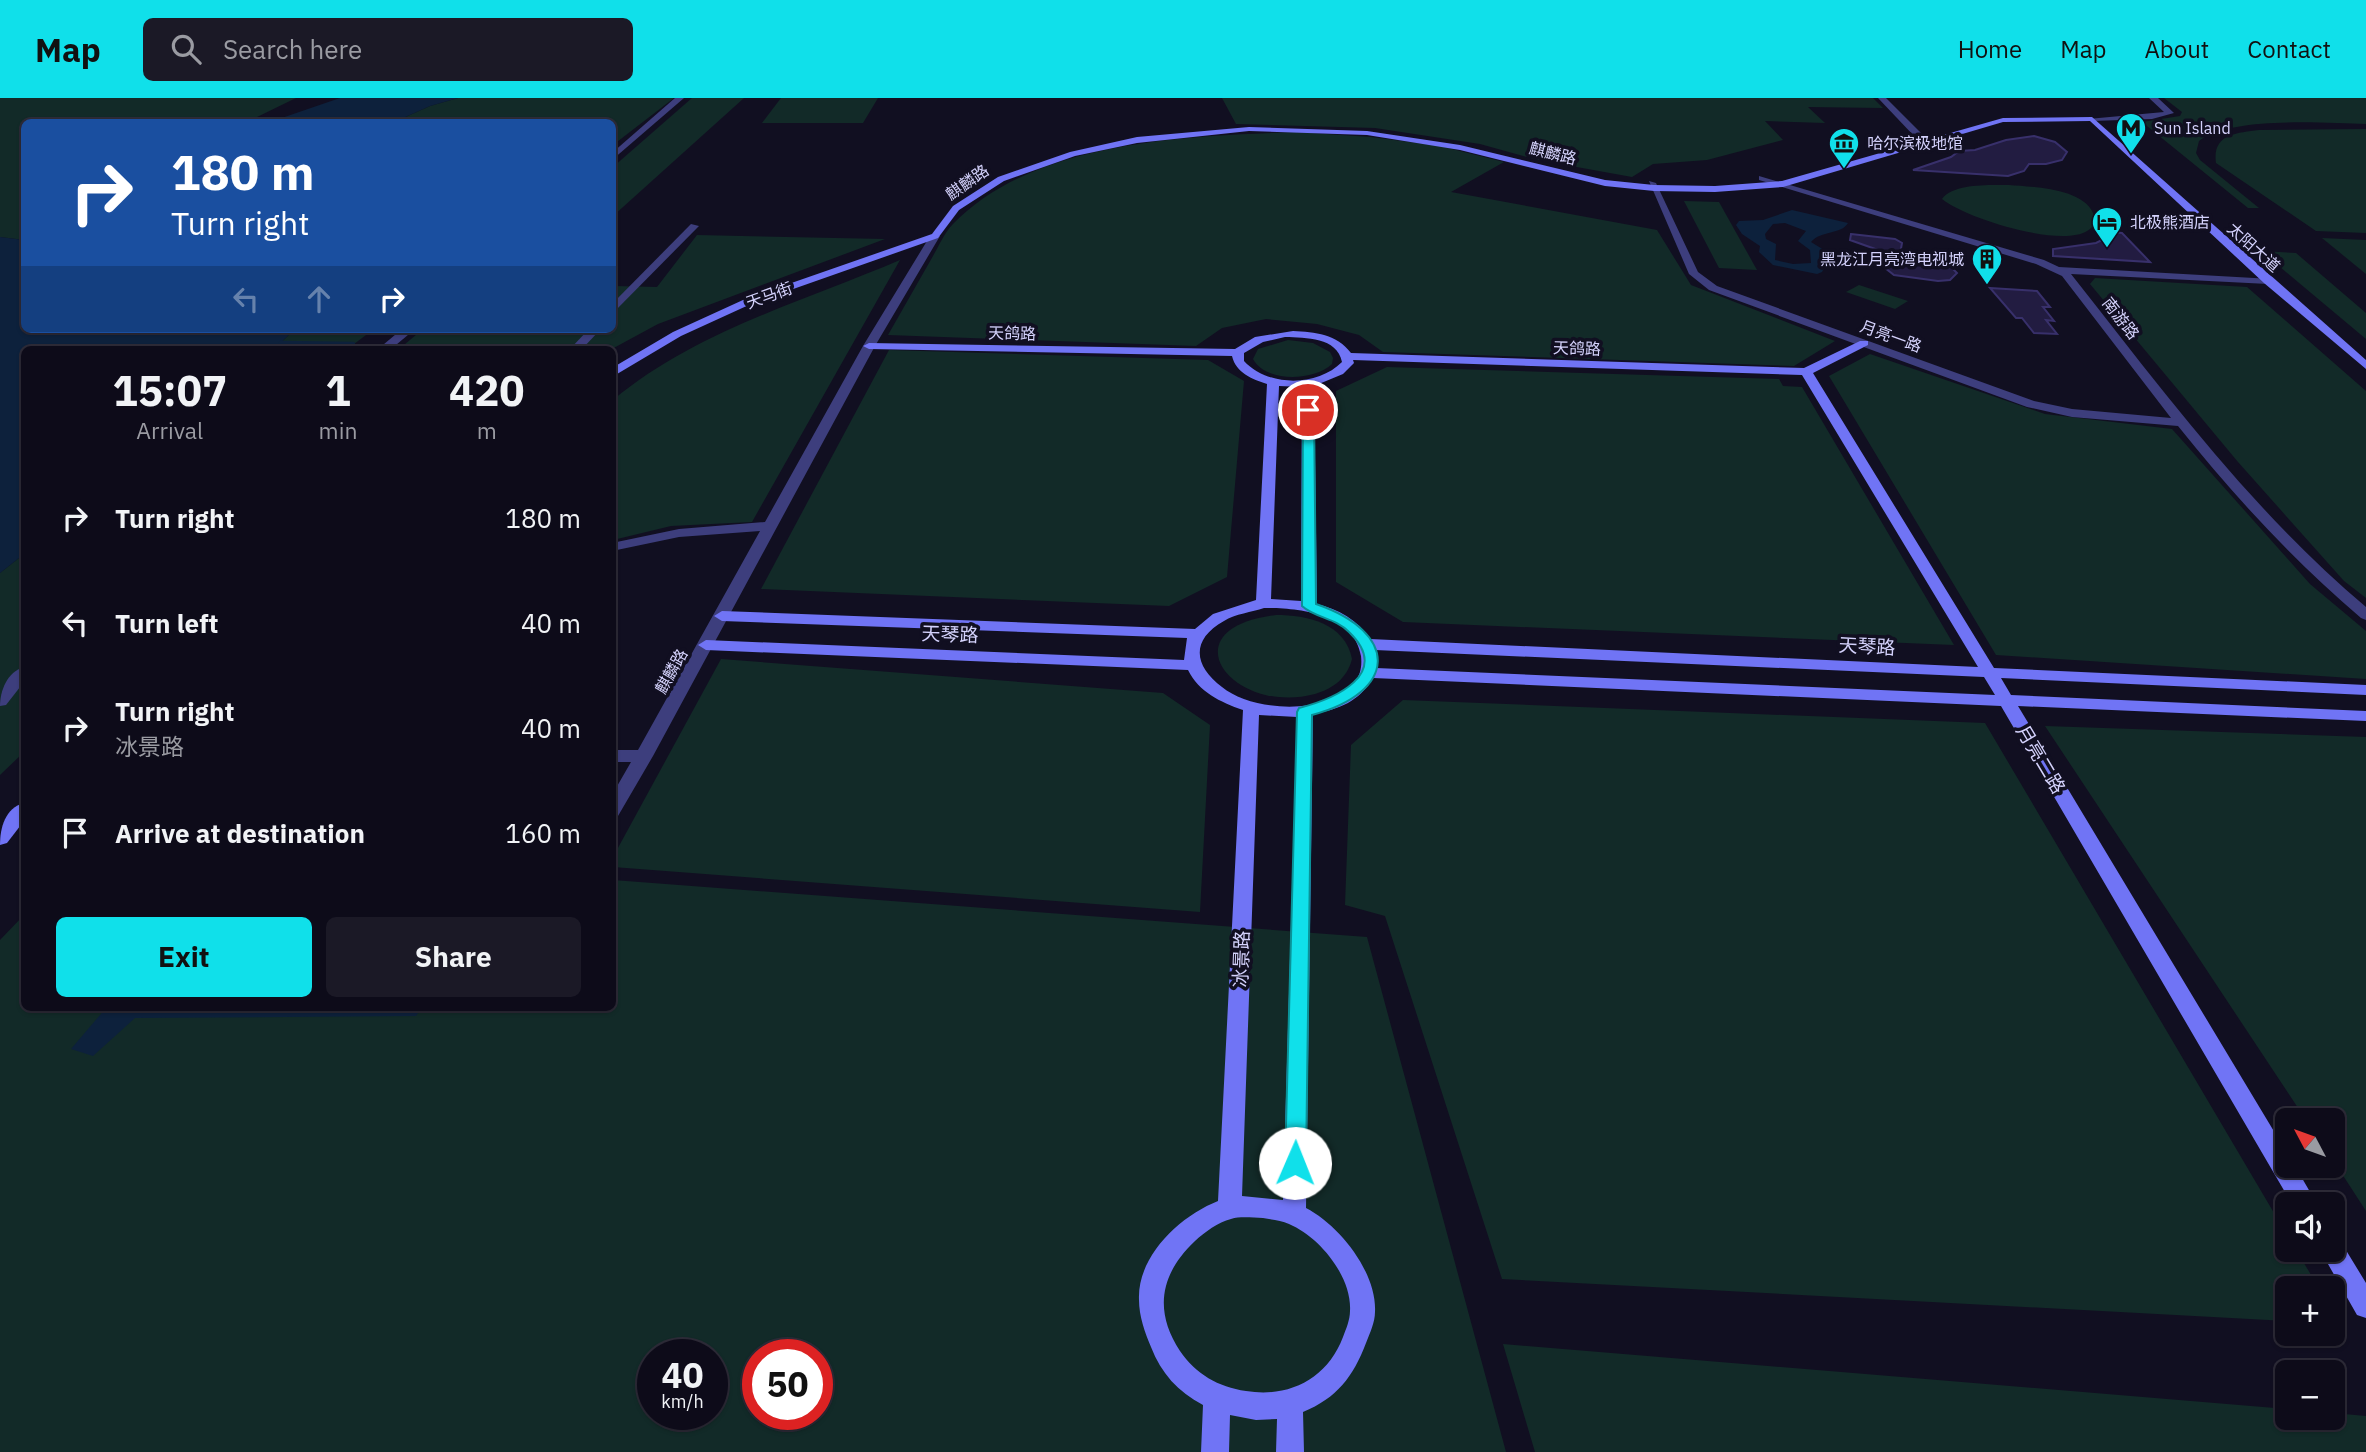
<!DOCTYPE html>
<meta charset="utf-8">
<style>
body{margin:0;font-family:"IBM Plex Sans","Noto Sans SC",sans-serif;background:#1b1926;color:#f1f3f6;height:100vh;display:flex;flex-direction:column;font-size:26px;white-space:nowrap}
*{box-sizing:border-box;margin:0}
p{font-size:23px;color:#9a9ba2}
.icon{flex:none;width:38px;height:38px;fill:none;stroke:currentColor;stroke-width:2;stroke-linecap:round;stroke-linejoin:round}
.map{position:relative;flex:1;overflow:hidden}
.details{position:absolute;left:21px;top:248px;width:595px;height:665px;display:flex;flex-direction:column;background:#0d0b19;border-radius:10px;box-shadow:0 2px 5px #0004,0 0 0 2px #2d2b38}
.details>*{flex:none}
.guide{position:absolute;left:21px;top:21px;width:595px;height:214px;border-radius:10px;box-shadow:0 2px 5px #0004,0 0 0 2px #2d2b38;background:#1a4fa0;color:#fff;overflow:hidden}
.needle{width:46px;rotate:311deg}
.fabs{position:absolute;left:2275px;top:1010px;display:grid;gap:14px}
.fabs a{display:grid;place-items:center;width:70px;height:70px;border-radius:10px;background:#0d0b19;box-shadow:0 2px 5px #0004,0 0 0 2px #2d2b38;font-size:35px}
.speed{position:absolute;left:637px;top:1241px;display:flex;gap:14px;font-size:35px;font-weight:700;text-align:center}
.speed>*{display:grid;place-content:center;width:91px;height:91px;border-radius:50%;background:#0d0b19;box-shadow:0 2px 5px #0004,0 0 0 2px #2d2b38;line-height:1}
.speed small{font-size:18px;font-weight:400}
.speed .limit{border:10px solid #d22;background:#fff;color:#111}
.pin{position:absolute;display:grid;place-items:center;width:60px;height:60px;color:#fff;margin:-30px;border:4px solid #fff;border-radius:50%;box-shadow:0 2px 7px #0007}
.me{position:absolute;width:77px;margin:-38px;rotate:1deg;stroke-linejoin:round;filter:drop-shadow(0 0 5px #0008)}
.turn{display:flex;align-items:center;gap:24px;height:147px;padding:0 35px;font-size:32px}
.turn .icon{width:91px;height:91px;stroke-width:2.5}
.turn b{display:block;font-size:49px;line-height:60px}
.lanes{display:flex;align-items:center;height:66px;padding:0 35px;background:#0003;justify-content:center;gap:35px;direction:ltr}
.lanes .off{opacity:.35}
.eta{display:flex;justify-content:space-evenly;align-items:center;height:119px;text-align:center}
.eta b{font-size:42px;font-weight:800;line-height:49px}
.action{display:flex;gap:14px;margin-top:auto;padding:14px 35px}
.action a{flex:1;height:80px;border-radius:10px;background:#10e0ea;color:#111;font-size:28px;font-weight:800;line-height:80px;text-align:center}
.action a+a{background:#1b1926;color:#f1f3f6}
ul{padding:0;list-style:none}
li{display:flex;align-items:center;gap:21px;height:105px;padding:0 35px}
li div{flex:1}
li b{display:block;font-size:26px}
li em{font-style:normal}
header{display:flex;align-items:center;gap:42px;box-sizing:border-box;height:98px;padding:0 35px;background:#10e0ea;color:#111}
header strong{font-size:33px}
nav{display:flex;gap:38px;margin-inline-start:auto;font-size:24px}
.search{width:490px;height:63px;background:#1b1926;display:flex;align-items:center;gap:18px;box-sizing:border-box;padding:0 24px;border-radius:10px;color:#9a9ba2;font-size:26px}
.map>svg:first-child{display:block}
.green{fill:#122a28;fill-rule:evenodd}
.water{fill:#0d213c;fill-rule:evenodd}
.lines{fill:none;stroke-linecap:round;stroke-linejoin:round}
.stream{stroke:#0d213c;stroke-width:4.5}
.building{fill:#221c41;stroke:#38306b;stroke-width:2}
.street{fill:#3d3e7d;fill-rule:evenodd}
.secondary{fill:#7074f5;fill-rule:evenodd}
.route{fill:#10e0ea;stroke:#0a9298;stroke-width:2}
.labels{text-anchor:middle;stroke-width:7;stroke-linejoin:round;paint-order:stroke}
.far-poi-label{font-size:16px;fill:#d4d2fc;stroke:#110f21;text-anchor:start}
.far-street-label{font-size:16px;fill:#d4d2fc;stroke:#110f21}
.street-label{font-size:19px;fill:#d4d2fc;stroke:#110f21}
</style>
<header>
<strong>Map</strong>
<div class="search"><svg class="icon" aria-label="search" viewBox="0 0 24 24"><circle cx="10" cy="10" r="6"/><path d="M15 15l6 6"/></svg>Search here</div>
<nav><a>Home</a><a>Map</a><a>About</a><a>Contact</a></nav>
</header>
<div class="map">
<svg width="2366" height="1354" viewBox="0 0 2366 1354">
<rect width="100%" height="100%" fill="#110f21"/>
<g class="green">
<polygon points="0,0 296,0 247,24 24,24 24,142 0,139"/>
<polygon points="458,0 674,0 613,47 612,24 394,24 430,8"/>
<polygon points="692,0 744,0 613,118 613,69"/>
<polygon points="781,0 878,0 863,25 762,25"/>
<polygon points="1222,0 1873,0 1883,10 1808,9 1825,25 1765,23 1783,42 1707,62 1653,66 1632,79 1538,62 1480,46 1375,30 1236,26"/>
<path d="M2164 0H2366V26C2324 25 2231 18 2199 43L2196 55 2200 62 2259 110H2248L2142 24 2180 18 2182 14Z"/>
<path d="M2366 31V135L2316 133 2216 65C2212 36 2236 35 2259 32Z"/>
<path d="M1296 34 1371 39 1440 48 1504 64 1451 94 1657 132 1691 187 1835 243 1794 268 1383 254 1359 237 1317 226 1266 221 1222 230 1196 248 888 237C903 211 918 184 933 158 939 148 944 135 953 126 1035 42 1186 38 1296 34Z"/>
<path d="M2009 87C2032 89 2082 90 2093 115 2097 123 2094 129 2087 133 2060 150 1965 120 1942 101 1953 85 1991 87 2009 87Z"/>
<polygon points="1684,103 1719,104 1757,172 1719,170"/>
<polygon points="697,137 885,141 658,226 610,252 398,252 423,231 612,231 613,188 657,189"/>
<polygon points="2322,140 2366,142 2366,176"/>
<polygon points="2261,153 2296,155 2366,215 2366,241"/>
<path d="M900 162 752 424 671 428 613 442V302C696 233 802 204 900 162Z"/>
<polygon points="2095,180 2247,189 2366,293 2366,500 2344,483 2238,364 2090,186"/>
<polygon points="1859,187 1908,203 1895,211 1846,194"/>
<polygon points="295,231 374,231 346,252 273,252"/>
<path d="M1288 242 1313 245 1330 254 1333 260 1332 266C1314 283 1266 285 1253 261L1258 251Z"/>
<polygon points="889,252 1208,262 1244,283 1227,479 1169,508 761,491"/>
<polygon points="1870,256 2045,316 2172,331 2310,486 2366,533 2366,581 1996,557 1829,278"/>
<polygon points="1387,269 1779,281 1783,288 1802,289 1954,547 1403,524 1336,484 1336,293"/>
<polygon points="24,456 24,654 0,677 0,475"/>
<path d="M1276 517C1307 517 1345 525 1352 561 1347 580 1334 590 1315 596 1231 618 1166 530 1276 517Z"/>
<polygon points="721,561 1163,595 1210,627 1200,814 613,769 613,759"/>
<polygon points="1403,602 1985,625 2287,1137 2287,1152 2296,1152 2319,1190 2287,1190 2287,1223 1502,1181 1385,818 1345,807 1351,647"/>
<polygon points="2045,628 2366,639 2366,1113 2333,1062 2333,1022 2306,1022"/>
<path d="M613 782 1367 839 1506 1354H0V842L24 817V910H612ZM653 1256H712V1316H653ZM758 1256H817V1316H758Z"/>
<polygon points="1503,1246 2287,1311 2287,1320 2333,1320 2333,1315 2366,1318 2366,1354 1535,1354"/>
</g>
<g class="water">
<polygon points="340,0 458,0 430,8 394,24 270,24"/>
<path d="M1792 112 1848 125C1841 137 1821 132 1811 144L1824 152 1828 163 1822 174 1817 176 1773 167 1759 154 1760 148 1742 136 1736 127 1739 123 1763 122ZM1785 125 1806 133 1798 143 1810 152 1811 165 1793 166 1775 162 1776 146 1766 141 1765 136 1773 126Z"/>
<polygon points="0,139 24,142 24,231 295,231 273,252 24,252 24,456 0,475"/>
<polygon points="106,910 422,910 416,918 135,920 93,958 71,951"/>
</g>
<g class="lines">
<polyline class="stream" points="281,245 353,246"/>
</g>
<g class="building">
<polygon points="2034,38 2055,44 2067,54 2062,62 2046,66 2029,66 2024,73 2008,78 1913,72 1951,59 1959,53 1975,52 2006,42"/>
<polygon points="2111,134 2122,135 2150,164 2053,158 2053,151 2096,145 2108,139"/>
<polygon points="1851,136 1895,141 1902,145 1900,156 1932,159 1947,165 1957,175 1950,182 1938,183 1894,177 1880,166 1881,153 1850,142"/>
<polygon points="1990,190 2037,193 2050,209 2043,209 2054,223 2046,222 2057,236 2034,235 2022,220 2016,220"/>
</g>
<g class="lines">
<g class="street">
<polygon points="675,0 684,0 612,62 612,55"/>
<polygon points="1878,0 1886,0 1921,35 1921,39 1915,39"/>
<polygon points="2149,0 2158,0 2174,15 2152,21 2092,23 2088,21 2164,14"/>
<path d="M1759 78 2044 162 2059 169 2272 181 2273 183 2268 186 2071 176C2164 294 2251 412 2366 509V522L2361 520C2293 462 2234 398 2178 328L2072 319 2027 309 1709 192 1689 176 1649 83 1656 85 1698 174 1717 188 2034 303 2072 311 2171 320 2062 178 2036 166 1759 82Z"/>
<polygon points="691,126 699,128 612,216 612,206"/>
<polygon points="935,135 940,138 875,248 653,658 618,718 612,720 612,697 631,664 612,664 612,652 638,652 760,433 679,439 612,453 612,445 679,431 765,424 863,248 930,138"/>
<polygon points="402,231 415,231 390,252 377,252"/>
<polygon points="589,231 601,231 581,252 569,252"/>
<path d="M24 569V584L6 607 0 608C0 593 7 574 24 569Z"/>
</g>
<g class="secondary">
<polygon points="2092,19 2366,262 2366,271 2264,185 2090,23 2003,24 1783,89 1715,94 1654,93 1605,88 1460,52 1367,37 1249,33 1137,45 1075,58 1004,83 959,112 938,140 751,206 681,238 612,279 612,270 673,234 743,202 932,136 953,108 998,79 1070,54 1137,39 1249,29 1367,33 1460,47 1605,82 1654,87 1715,88 1782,83 2003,20"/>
<path d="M1293 233C1315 234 1337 236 1351 255L1804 270 1860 243H1868V247L1813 275 1994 570 2366 587V597L2001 580 2011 597 2366 613V623L2018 608 2287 1055V1068H2295L2317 1106H2292L2001 608 1373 580C1359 604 1339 611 1313 616L1306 1110C1339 1127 1377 1174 1375 1214 1375 1224 1370 1235 1366 1245 1353 1279 1337 1300 1303 1314L1304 1354H1276L1277 1321 1256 1322 1230 1317 1229 1354H1201L1203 1307C1178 1294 1161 1275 1151 1249 1145 1235 1139 1218 1139 1202 1137 1158 1180 1118 1218 1103L1243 612C1220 604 1199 594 1188 572L706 552 698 547 706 542 1184 562 1187 540 722 523 714 518 722 513 1195 531 1213 516 1256 502 1267 286C1252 281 1236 275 1232 258L869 251 863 248 869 245 1235 251 1255 239ZM1285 239C1306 240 1337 239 1342 264 1317 289 1268 289 1244 263V255L1263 244ZM1353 262 1802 277 1978 569 1370 541C1358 522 1338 511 1317 506L1314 288 1343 276 1354 265ZM1279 288 1302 289 1301 503 1271 501ZM1264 510C1298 510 1354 515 1361 558 1362 567 1361 576 1355 584 1329 618 1252 614 1222 589 1194 568 1190 542 1224 523 1235 516 1252 514 1264 510ZM1375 552 1984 579 1995 597 1376 570ZM1259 617 1297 619 1283 1102 1242 1098ZM1263 1120C1272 1122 1281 1122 1289 1126 1320 1139 1352 1179 1350 1213 1350 1222 1346 1231 1343 1239 1327 1281 1289 1300 1246 1293 1218 1289 1196 1276 1180 1253 1153 1212 1161 1175 1195 1143 1205 1134 1218 1124 1231 1121 1241 1118 1253 1120 1263 1120Z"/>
<path d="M24 705V723L7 745 0 747C0 730 5 710 24 705Z"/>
<polygon points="2333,1141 2341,1144 2366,1185 2366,1220 2357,1217 2320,1152 2333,1152"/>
</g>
</g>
<path class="route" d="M1308 309 1314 312 1316 506C1400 535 1398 594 1312 617L1306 1065 1303 1071 1295 1074 1288 1071 1285 1065 1297 614 1299 610C1334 601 1393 576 1349 534 1336 520 1315 520 1302 508L1303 312Z"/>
<defs>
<g id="metro-pin" transform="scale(1.575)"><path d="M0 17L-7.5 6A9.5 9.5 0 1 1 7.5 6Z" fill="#10e0ea" stroke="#110f21"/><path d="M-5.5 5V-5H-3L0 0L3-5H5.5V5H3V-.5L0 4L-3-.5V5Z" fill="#111"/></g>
<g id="museum-pin" transform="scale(1.575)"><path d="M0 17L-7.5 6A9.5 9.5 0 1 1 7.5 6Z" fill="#10e0ea" stroke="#110f21"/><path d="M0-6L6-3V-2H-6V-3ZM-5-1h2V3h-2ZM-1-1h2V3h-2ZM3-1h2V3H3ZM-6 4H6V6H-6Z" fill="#111"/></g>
<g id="hotel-pin" transform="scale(1.575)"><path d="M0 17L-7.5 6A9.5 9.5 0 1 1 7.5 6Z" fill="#10e0ea" stroke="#110f21"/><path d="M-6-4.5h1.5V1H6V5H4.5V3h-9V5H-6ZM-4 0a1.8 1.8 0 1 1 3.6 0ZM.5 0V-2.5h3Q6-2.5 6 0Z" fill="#111"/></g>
<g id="building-pin" transform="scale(1.575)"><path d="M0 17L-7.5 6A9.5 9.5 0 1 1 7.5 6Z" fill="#10e0ea" stroke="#110f21"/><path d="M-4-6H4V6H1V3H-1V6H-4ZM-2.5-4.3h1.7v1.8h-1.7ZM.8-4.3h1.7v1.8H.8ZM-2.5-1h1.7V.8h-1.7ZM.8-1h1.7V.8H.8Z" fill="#111"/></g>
</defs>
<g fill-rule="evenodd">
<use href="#metro-pin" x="2131" y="30"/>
<use href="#museum-pin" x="1844" y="45"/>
<use href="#hotel-pin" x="2107" y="124"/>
<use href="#building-pin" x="1987" y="161"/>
</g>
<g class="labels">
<g class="far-poi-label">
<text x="2154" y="36">Sun Island</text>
<text x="1867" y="51">哈尔滨极地馆</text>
<text x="2130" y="130">北极熊酒店</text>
<text x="1964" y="167" text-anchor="end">黑龙江月亮湾电视城</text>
</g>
<g class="far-street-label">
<text transform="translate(1553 55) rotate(14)" y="6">麒麟路</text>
<text transform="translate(967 84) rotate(-35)" y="6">麒麟路</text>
<text transform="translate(2254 149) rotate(42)" y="6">太阳大道</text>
<text transform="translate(769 197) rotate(-20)" y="6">天马街</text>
<text transform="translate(2121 220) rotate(52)" y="6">南游路</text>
<text transform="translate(1012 235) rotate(1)" y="6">天鸽路</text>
<text transform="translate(1891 238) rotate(20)" y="6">月亮一路</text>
<text transform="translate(1577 250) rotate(2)" y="6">天鸽路</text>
<text transform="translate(671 573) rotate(-61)" y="6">麒麟路</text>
</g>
<g class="street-label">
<text transform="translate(950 536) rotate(2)" y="7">天琴路</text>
<text transform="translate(1867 548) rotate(3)" y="7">天琴路</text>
<text transform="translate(2041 661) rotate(59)" y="7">月亮二路</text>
<text transform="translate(1241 861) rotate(-88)" y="7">冰景路</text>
</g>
</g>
</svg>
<div class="fabs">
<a><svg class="needle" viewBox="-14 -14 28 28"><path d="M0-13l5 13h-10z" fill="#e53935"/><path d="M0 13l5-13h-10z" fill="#9a9ba2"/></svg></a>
<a><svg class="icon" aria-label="sound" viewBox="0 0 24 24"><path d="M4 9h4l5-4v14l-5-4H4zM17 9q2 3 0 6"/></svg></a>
<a>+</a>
<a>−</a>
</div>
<div class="speed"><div>40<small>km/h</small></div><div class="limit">50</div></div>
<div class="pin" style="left:1308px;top:312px;background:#d93025"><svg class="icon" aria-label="arrive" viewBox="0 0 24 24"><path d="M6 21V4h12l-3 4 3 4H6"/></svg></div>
<svg class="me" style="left:1295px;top:1065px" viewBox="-20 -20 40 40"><circle r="19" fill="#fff"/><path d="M0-13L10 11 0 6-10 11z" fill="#10e0ea"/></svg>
<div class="guide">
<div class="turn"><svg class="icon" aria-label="right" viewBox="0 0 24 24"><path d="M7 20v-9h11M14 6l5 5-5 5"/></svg><div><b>180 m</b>Turn right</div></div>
<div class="lanes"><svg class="icon off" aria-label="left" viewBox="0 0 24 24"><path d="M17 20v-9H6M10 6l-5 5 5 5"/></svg><svg class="icon off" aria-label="ahead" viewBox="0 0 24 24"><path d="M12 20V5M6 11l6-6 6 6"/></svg><svg class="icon" aria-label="right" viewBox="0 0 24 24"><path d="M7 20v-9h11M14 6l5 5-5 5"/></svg></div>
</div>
<section class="details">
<div class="eta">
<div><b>15:07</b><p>Arrival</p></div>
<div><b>1</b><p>min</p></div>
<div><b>420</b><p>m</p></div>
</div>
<ul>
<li><svg class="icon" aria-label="right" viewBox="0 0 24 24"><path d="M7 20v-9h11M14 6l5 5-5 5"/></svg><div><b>Turn right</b></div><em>180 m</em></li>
<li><svg class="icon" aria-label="left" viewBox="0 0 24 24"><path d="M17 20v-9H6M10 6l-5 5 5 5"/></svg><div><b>Turn left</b></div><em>40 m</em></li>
<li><svg class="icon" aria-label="right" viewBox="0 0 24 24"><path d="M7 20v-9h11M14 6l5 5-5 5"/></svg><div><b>Turn right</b><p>冰景路</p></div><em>40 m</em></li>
<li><svg class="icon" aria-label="arrive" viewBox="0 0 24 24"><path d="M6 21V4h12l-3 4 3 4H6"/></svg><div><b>Arrive at destination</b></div><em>160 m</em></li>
</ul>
<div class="action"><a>Exit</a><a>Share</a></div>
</section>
</div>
